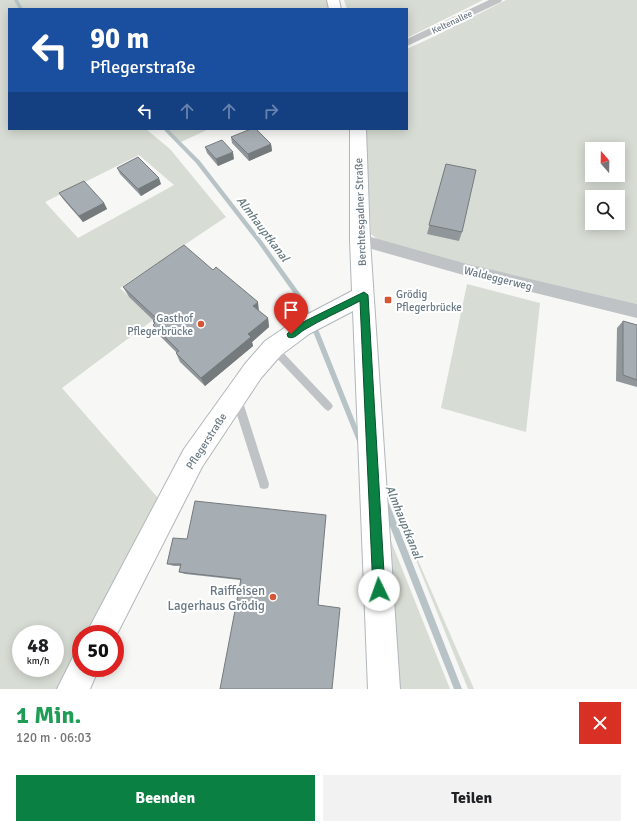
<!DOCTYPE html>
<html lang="de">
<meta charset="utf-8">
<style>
body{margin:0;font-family:Signika,sans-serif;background:#f2f2f2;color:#202124;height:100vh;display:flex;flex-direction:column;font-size:15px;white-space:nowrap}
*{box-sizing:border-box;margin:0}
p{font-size:13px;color:#757577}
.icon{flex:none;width:22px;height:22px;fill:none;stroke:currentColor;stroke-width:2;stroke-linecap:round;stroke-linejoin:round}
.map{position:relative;height:689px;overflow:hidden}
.side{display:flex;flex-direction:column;background:#fff;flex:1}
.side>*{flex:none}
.guide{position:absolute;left:8px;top:8px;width:400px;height:122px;border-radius:0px;box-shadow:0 2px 10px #0003;background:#1a4fa0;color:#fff;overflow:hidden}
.needle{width:26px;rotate:340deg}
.controls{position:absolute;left:585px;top:142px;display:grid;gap:8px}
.controls a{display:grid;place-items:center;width:40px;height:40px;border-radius:0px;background:#fff;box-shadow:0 2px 10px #0003;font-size:20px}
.speed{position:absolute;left:12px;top:625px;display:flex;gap:8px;font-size:20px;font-weight:700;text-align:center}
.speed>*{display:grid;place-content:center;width:52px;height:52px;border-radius:50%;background:#fff;box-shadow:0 2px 10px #0003;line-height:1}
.speed small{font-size:10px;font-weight:400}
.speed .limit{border:6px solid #d22;background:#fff;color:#111}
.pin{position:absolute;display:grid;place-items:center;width:34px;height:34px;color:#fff;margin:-41px -17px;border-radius:50% 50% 50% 0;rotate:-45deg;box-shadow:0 0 4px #0007}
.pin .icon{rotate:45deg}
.me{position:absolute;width:44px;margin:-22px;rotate:357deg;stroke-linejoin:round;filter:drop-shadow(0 0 3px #0008)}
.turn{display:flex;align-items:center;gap:14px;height:84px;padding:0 16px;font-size:18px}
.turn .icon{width:52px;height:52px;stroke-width:2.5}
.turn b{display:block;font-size:28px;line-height:34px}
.lanes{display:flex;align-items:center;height:38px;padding:0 16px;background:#0003;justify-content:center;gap:20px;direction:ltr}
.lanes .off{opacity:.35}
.round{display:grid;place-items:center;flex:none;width:42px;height:42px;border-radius:0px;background:#f2f2f2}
.summary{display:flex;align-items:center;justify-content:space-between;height:68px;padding:0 16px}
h1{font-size:24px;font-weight:700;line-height:30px;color:#1e9e55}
.button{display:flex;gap:8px;margin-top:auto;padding:8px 16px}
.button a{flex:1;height:46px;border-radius:0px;background:#0b8043;color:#fff;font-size:16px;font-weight:700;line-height:46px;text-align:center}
.button a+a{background:#f2f2f2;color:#202124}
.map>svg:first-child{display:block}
.green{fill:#d7dcd4;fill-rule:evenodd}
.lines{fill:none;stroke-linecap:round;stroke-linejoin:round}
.stream{fill:#b7c3c6;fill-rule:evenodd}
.secondary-casing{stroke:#b1b7bb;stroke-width:2}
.lane{fill:#bfc3c6;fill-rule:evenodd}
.street{fill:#bfc3c6;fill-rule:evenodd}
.secondary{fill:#fff;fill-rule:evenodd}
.wall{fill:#90969a}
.shaded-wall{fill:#757a7d}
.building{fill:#a7aeb3;stroke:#757a7d}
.route{fill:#0b8043;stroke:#07532c}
.poi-dot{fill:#d45637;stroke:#fff;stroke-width:1.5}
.labels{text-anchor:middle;stroke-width:4;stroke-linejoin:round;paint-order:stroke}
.far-street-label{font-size:9px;fill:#697883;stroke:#fff}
.street-label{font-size:11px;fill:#697883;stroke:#fff}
.poi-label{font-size:11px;fill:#697883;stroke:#fff;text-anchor:start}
.water-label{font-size:12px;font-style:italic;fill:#64797f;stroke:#fff}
.near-poi-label{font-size:13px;fill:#697883;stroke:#fff;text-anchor:end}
</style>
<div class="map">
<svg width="637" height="689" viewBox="0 0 637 689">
<rect width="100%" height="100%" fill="#f7f7f5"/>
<g class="green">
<path d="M0 0H327L329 9H9V129H146L170 149 226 217 120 288 153 320 62 388 158 498 85 634H81V642L56 689H0ZM139 155 174 185 78 238 45 202ZM21 634H55V668H21Z"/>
<polygon points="344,0 483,0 407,38 407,9 347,9"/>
<path d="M506 0H637V304L384 245 371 234 366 129H407V49L435 36ZM592 149H618V175H592ZM592 197H618V223H592Z"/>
<polygon points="164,129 209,129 181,142"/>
<polygon points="467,284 540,303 526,432 441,408"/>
<polygon points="393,503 474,689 468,689"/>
<polygon points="391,541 446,679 450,689 399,689"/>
</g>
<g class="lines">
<g class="stream">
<polygon points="14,0 18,0 23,9 19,9"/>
<polygon points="163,129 168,129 200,161 262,241 301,295 320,334 364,444 363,446 361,447 359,446 314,334 297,298 258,243 196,163"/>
<polygon points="386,502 389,503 390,506 462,689 454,689 382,506 383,503"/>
</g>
<g class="secondary-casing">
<g id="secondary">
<polygon points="327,0 339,0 341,9 329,9"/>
<polygon points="350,129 366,129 370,240 400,689 368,689 353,311 309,334 281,355 261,378 202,467 115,638 115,634 86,634 184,449 245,364 265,341 293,322 352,291 350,240"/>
<polygon points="81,654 81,668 99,668 90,689 57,689 73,657"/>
</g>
</g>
<g class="lane">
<polygon points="273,344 276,345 331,403 333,406 331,409 328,411 325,409 270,351 268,348 270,345"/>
<polygon points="237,395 240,396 242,399 269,484 268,488 264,489 260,488 259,484 232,399 234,396"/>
</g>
<g class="street">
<polygon points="489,0 502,0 501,2 407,46 407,39"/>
<polygon points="360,234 467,264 637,304 637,318 467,276 354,244 352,240 354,236"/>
</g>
<use href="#secondary" class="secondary"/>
</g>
<g class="wall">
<polygon points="231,137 271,144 272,151 249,161 232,143"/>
<polygon points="205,147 234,159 218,166 207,153"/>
<polygon points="446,164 462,232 459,241 427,234"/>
<polygon points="117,168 161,184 141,196 120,174"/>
<polygon points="59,193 104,203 107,209 83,222 63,199"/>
<polygon points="123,287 259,311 268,318 269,327 252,342 253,346 205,386 180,362 176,353 177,353 158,334 153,325 154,324 153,321 153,320 129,297"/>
<polygon points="623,321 637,325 637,387 616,381 617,328"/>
<polygon points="173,538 318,605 332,689 240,580 185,574 179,572 180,566 174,566 167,564"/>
</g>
<g class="shaded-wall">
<polygon points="271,144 272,151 249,161 248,154"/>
<polygon points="233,152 234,159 218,166 216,159"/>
<polygon points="159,178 161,184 141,196 138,189"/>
<polygon points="104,203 107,209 83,222 79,216"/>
<polygon points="258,302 259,311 253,306"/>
<polygon points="268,318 269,327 252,342 253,346 205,386 201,378 248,334"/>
</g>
<g class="building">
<polygon points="251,129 256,129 271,144 248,154 231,137"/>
<polygon points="222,140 233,152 216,159 205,147"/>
<polygon points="138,157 159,178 138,189 117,168"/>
<polygon points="446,164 476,170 462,232 429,225"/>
<polygon points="84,181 104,203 79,216 59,193"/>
<polygon points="184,245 213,270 216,267 258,302 253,306 268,318 248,334 251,337 201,378 176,353 179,351 153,325 155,323 153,321 156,318 123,287"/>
<polygon points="623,321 637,325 637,380 623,375"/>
<polygon points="195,501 326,515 318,605 340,608 332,689 220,689 241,579 179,572 181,564 167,564 173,538 187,539"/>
</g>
<path class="route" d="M364 292 368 295 385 590 384 594 379 596 375 594 373 590 360 301C341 311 322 319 304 330 299 333 294 340 288 337L287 334 297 325Z"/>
<g class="poi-dot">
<rect x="384" y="296" width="8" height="8" rx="2"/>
<circle cx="201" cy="324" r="4"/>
<circle cx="273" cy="597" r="4"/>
</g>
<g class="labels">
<g class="far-street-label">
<text transform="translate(452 22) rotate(-25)" y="3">Keltenallee</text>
</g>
<g class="street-label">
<text transform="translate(360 212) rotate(-92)" y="4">Berchtesgadner Straße</text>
<text transform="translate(498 278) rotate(14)" y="4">Waldeggerweg</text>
<text transform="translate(206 441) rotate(-57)" y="4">Pflegerstraße</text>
</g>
<g class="poi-label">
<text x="396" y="298">Grödig<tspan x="396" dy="13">Pflegerbrücke</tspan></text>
<text x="193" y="322" text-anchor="end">Gasthof<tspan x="193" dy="13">Pflegerbrücke</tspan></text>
</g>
<g class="water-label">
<text transform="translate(263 229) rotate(53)" y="4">Almhauptkanal</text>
<text transform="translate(404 522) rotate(68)" y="4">Almhauptkanal</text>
</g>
<g class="near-poi-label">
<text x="265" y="595">Raiffeisen<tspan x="265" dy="15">Lagerhaus Grödig</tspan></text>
</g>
</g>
</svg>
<div class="controls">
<a><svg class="needle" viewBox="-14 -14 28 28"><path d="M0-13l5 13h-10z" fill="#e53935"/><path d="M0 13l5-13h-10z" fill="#757577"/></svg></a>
<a><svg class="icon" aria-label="search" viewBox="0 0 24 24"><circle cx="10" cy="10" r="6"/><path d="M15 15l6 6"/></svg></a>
</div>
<div class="speed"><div>48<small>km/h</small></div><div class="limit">50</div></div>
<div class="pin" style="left:291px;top:334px;background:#d93025"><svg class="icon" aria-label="arrive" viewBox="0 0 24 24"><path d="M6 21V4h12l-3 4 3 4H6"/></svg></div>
<svg class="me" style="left:379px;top:590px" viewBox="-20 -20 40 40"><circle r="19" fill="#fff"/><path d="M0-13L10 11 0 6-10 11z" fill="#0b8043"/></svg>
<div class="guide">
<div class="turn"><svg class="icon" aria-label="left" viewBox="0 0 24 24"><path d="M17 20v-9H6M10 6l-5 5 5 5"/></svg><div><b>90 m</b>Pflegerstraße</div></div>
<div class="lanes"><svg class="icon" aria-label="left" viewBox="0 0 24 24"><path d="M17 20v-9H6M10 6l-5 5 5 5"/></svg><svg class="icon off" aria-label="ahead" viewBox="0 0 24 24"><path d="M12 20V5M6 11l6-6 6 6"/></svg><svg class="icon off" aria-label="ahead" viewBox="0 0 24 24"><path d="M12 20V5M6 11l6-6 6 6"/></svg><svg class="icon off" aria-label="right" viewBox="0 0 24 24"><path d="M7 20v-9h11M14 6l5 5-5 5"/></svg></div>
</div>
</div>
<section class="side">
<div class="summary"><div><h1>1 Min.</h1><p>120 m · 06:03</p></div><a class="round" style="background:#d93025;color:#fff"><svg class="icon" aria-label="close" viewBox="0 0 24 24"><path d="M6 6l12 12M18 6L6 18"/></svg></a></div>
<div class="button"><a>Beenden</a><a>Teilen</a></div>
</section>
